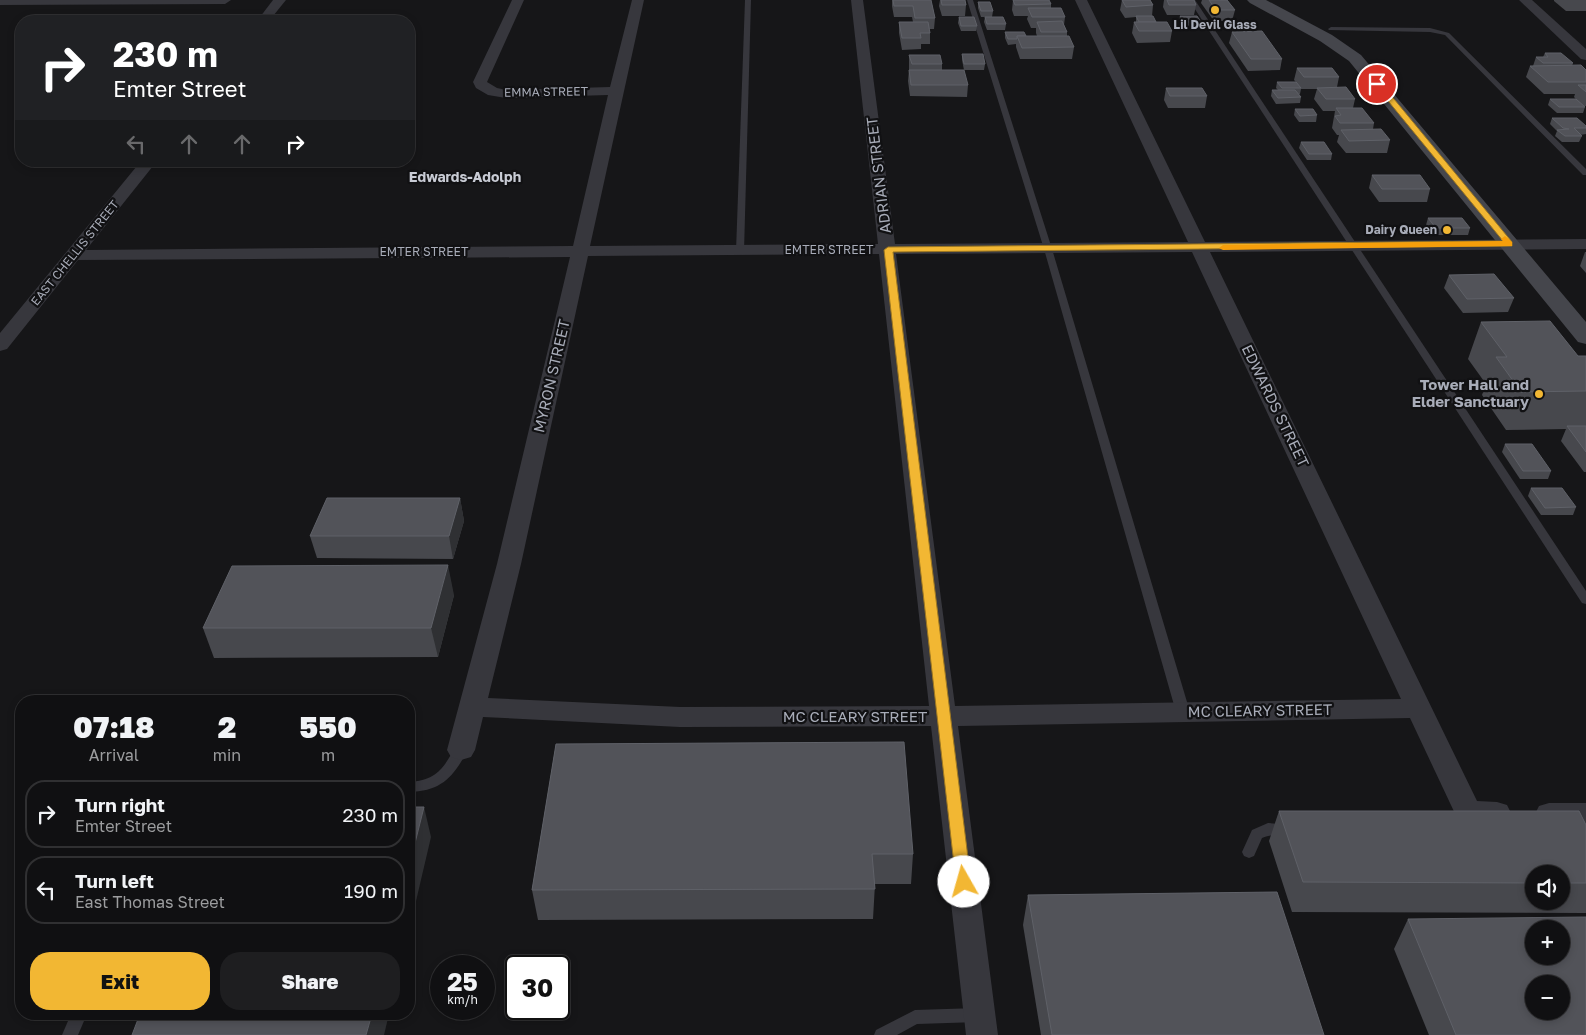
<!DOCTYPE html>
<meta charset="utf-8">
<style>
body{margin:0;font-family:"Golos Text",sans-serif;background:#1e1e20;color:#f1f3f6;height:100vh;display:flex;flex-direction:column;font-size:19px;white-space:nowrap}
*{box-sizing:border-box;margin:0}
p{font-size:16px;color:#9c9d9f}
.icon{flex:none;width:28px;height:28px;fill:none;stroke:currentColor;stroke-width:2;stroke-linecap:round;stroke-linejoin:round}
.map{position:relative;flex:1;overflow:hidden}
.side{position:absolute;left:15px;top:695px;width:400px;height:325px;display:flex;flex-direction:column;background:#101012;border-radius:20px;box-shadow:0 2px 8px #0003,0 0 0 1px #303032}
.side>*{flex:none}
.banner{position:absolute;left:15px;top:15px;width:400px;height:152px;border-radius:20px;box-shadow:0 2px 8px #0003,0 0 0 1px #303032;background:#202124;color:#fff;overflow:hidden}
.buttons{position:absolute;left:1525px;top:865px;display:grid;gap:10px}
.buttons a{display:grid;place-items:center;width:45px;height:45px;border-radius:50%;background:#101012;box-shadow:0 2px 8px #0003,0 0 0 1px #303032;font-size:25px}
.speed{position:absolute;left:430px;top:955px;display:flex;gap:10px;font-size:25px;font-weight:700;text-align:center}
.speed>*{display:grid;place-content:center;width:65px;height:65px;border-radius:50%;background:#101012;box-shadow:0 2px 8px #0003,0 0 0 1px #303032;line-height:1}
.speed small{font-size:12px;font-weight:400}
.speed .limit{border:2px solid #111;border-radius:8px;background:#fff;color:#111}
.pin{position:absolute;display:grid;place-items:center;width:42px;height:42px;color:#fff;margin:-21px;border:2px solid #fff;border-radius:50%;box-shadow:0 1px 5px #0007}
.me{position:absolute;width:55px;margin:-28px;rotate:353deg;stroke-linejoin:round;filter:drop-shadow(0 0 4px #0008)}
.turn{display:flex;align-items:center;gap:18px;height:105px;padding:0 15px;font-size:22px}
.turn .icon{width:65px;height:65px;stroke-width:2.5}
.turn b{display:block;font-size:35px;line-height:42px}
.lanes{display:flex;align-items:center;height:48px;padding:0 15px;background:#0003;justify-content:center;gap:25px;direction:ltr}
.lanes .off{opacity:.35}
.eta{display:flex;justify-content:space-evenly;align-items:center;height:85px;text-align:center}
.eta b{font-size:30px;font-weight:800;line-height:35px}
.action{display:flex;gap:10px;margin-top:auto;padding:10px 15px}
.action a{flex:1;height:58px;border-radius:20px;background:#f2b733;color:#111;font-size:20px;font-weight:800;line-height:58px;text-align:center}
.action a+a{background:#1e1e20;color:#f1f3f6}
ul{padding:0;list-style:none}
li{display:flex;align-items:center;gap:15px;height:68px;margin:0 10px 8px;padding:0 5px;border:2px solid #303032;border-radius:20px}
li div{flex:1}
li b{display:block;font-size:19px}
li em{font-style:normal}
.map>svg:first-child{display:block}
.lines{fill:none;stroke-linecap:round;stroke-linejoin:round}
.service{fill:#37373d;fill-rule:evenodd}
.minor{fill:#37373d;fill-rule:evenodd}
.secondary{fill:#45464c;fill-rule:evenodd}
.wall{fill:#47484d;fill-rule:evenodd}
.shaded-wall{fill:#2f3033}
.building{fill:#525359;stroke:#5f6168;fill-rule:evenodd}
.route{fill:#f2b733;stroke:#9d7721}
.slow{fill:#f59e0b}
.poi-dot{fill:#f2b733;stroke:#111113;stroke-width:2}
.labels{text-anchor:middle;stroke-width:4.5;stroke-linejoin:round;paint-order:stroke}
.far-poi-label{font-size:12px;font-weight:bold;fill:#a8acb8;stroke:#111113}
.far-street-label{font-size:12px;fill:#a8acb8;stroke:#111113}
.far-neighbourhood-label{font-size:14px;font-weight:bold;fill:#c8cbd4;stroke:#111113}
.street-label{font-size:15px;fill:#a8acb8;stroke:#111113}
.poi-label{font-size:15px;font-weight:bold;fill:#a8acb8;stroke:#111113;text-anchor:end}
</style>
<div class="map">
<svg width="1586" height="1035" viewBox="0 0 1586 1035">
<rect width="100%" height="100%" fill="#161618"/>
<g class="lines">
<g class="service">
<polygon points="745,0 751,0 744,251 740,254 736,251"/>
<polygon points="967,0 973,0 1052,249 1190,712 1188,715 1183,717 1178,715 1176,712 1044,249"/>
<polygon points="1189,0 1195,0 1586,591 1586,604 1582,603"/>
<polygon points="1331,27 1430,28 1449,33 1586,169 1586,175 1583,175 1445,35 1430,32 1329,30 1328,29"/>
<path d="M461 745 466 746 468 750C453 777 442 791 409 792V782C437 780 443 769 456 746Z"/>
<path d="M1268 823 1293 825 1295 829 1293 833C1283 836 1273 833 1262 838L1254 856 1249 858 1244 856 1242 852 1252 830Z"/>
<polygon points="978,1008 984,1010 986,1015 984,1020 978,1022 917,1024 897,1035 874,1035 876,1030 915,1010"/>
<polygon points="71,1014 87,1014 78,1035 62,1035"/>
</g>
<g class="minor">
<polygon points="0,0 231,0 225,4 0,5"/>
<polygon points="273,0 286,0 269,21 257,21"/>
<path d="M512 0H524L487 82 497 88 506 90 610 87 632 0H644L590 246 878 244 851 0H863L895 244 1188 242 1075 0H1087L1205 242 1586 239V249L1210 252 1477 801 1497 802 1507 805 1511 813 1507 821C1492 826 1473 825 1458 820L1410 718 958 726 998 1035H966L931 726 680 727 483 717 475 750 471 757 461 760 451 757 447 750 497 564 570 257 78 260 7 349 0 351V333L141 161H157L86 250 573 246 608 95 506 98 488 95 476 88 473 82ZM1192 252 1401 699 955 706 896 254ZM879 254 929 706 680 707 488 698 521 564 588 256Z"/>
<polygon points="1519,0 1532,0 1586,49 1586,60 1581,59"/>
<polygon points="1549,803 1586,803 1586,825 1549,825 1539,822 1535,814 1539,806"/>
</g>
<polygon class="secondary" points="1247,0 1266,0 1332,35 1361,55 1586,322 1586,344 1578,342 1349,61 1320,41 1250,3"/>
</g>
<g class="wall">
<polygon points="892,0 931,0 935,18 934,29 929,29 930,33 930,44 921,44 921,49 902,50 899,33 899,22 913,22 912,17 894,17 892,6"/>
<polygon points="940,0 965,0 966,5 965,16 942,16 939,6"/>
<polygon points="1013,0 1051,4 1051,8 1065,17 1064,25 1067,32 1067,36 1074,47 1072,59 1020,59 1016,47 1016,44 1008,45 1005,38 1005,32 1026,36 1037,36 1036,33 1036,28 1031,28 1027,19 1028,16 1014,16 1012,10"/>
<polygon points="1122,0 1150,0 1153,5 1152,16 1156,22 1172,31 1170,42 1137,43 1132,33 1134,22 1136,22 1136,17 1125,18 1120,10"/>
<polygon points="1164,0 1194,0 1196,5 1194,15 1167,15 1163,7"/>
<polygon points="1202,0 1227,0 1235,10 1232,21 1214,21 1201,3"/>
<polygon points="1554,0 1586,0 1586,11 1566,11 1554,1"/>
<polygon points="978,2 993,11 992,17 981,17 978,8"/>
<polygon points="1180,16 1201,22 1200,28 1183,28 1179,21"/>
<polygon points="959,17 977,26 976,31 961,31 958,23"/>
<polygon points="985,17 1006,24 1005,30 987,30 984,22"/>
<polygon points="1232,32 1282,59 1280,70 1248,71 1229,43"/>
<polygon points="1545,53 1573,63 1572,66 1586,70 1586,106 1584,106 1585,107 1583,113 1557,113 1548,105 1550,99 1576,99 1574,97 1575,94 1544,94 1526,77 1530,66 1533,66 1536,57 1543,57"/>
<polygon points="962,54 985,64 984,70 964,70 962,60"/>
<polygon points="909,55 942,64 942,70 968,85 967,97 910,96 908,81 909,70"/>
<polygon points="1297,68 1339,77 1337,87 1355,99 1353,108 1374,123 1373,129 1390,140 1387,153 1346,153 1337,142 1339,135 1337,135 1332,128 1335,111 1323,111 1314,99 1317,89 1301,89 1300,94 1299,94 1301,97 1300,103 1276,104 1271,96 1272,90 1278,90 1276,88 1277,82 1296,82 1294,80"/>
<polygon points="1166,88 1207,96 1205,108 1168,108 1164,100"/>
<polygon points="1295,109 1317,115 1316,122 1299,122 1294,115"/>
<polygon points="1552,118 1586,126 1586,134 1580,135 1582,136 1579,142 1562,142 1555,136 1557,131 1550,124"/>
<polygon points="1301,142 1332,154 1331,160 1307,160 1299,148"/>
<polygon points="1372,175 1430,189 1427,202 1379,202 1369,188"/>
<polygon points="1428,218 1470,228 1468,235 1433,235 1426,225"/>
<polygon points="1585,252 1586,252 1586,273 1580,266"/>
<polygon points="1449,275 1514,298 1508,312 1463,313 1444,288"/>
<polygon points="1481,322 1578,356 1586,356 1586,472 1584,472 1561,441 1566,429 1506,430 1482,395 1486,384 1468,359"/>
<polygon points="1505,444 1551,471 1548,479 1520,479 1502,452"/>
<polygon points="1531,488 1576,507 1573,515 1541,515 1528,496"/>
<polygon points="460,498 464,521 453,559 317,558 310,536"/>
<polygon points="454,595 438,657 214,658 203,628"/>
<polygon points="556,744 913,854 911,884 875,884 873,919 538,920 532,890"/>
<path d="M1279 811 1586 825V913L1292 912 1269 841ZM1534 874H1561V901H1534Z"/>
<polygon points="1028,895 1324,1035 1041,1035 1023,925"/>
<polygon points="1408,919 1586,1035 1429,1035 1394,949"/>
</g>
<g class="shaded-wall">
<polygon points="460,498 464,521 453,559 449,536"/>
<polygon points="448,565 454,595 438,657 431,628"/>
<polygon points="424,807 431,837 409,931 409,867"/>
<polygon points="372,1014 389,1014 384,1035 366,1035"/>
</g>
<g class="building">
<polygon points="893,0 931,0 935,18 915,18 913,6 894,6"/>
<polygon points="941,0 965,0 966,5 942,5"/>
<polygon points="1013,0 1049,0 1051,4 1015,5"/>
<polygon points="1122,0 1150,0 1153,5 1126,7"/>
<polygon points="1167,0 1194,0 1196,5 1169,5"/>
<polygon points="1209,0 1227,0 1235,10 1216,10"/>
<polygon points="978,2 990,2 993,11 981,11"/>
<polygon points="1028,8 1061,8 1065,17 1032,17"/>
<polygon points="1136,16 1153,16 1156,22 1139,22"/>
<polygon points="1180,16 1197,16 1201,22 1184,22"/>
<polygon points="959,17 974,17 977,26 961,26"/>
<polygon points="985,17 1003,17 1006,24 987,24"/>
<polygon points="1062,21 1067,32 1041,32 1037,22"/>
<polygon points="899,22 928,22 930,33 920,33 921,38 902,38"/>
<polygon points="1134,22 1167,22 1172,31 1139,31"/>
<polygon points="1262,31 1282,59 1251,59 1232,32"/>
<polygon points="1005,32 1024,32 1026,36 1017,36 1017,39 1008,39"/>
<polygon points="1017,36 1069,36 1074,47 1022,48"/>
<polygon points="1545,53 1561,53 1573,63 1543,63 1536,57 1548,57"/>
<polygon points="962,54 983,54 985,64 964,64"/>
<polygon points="909,55 940,55 942,64 912,64"/>
<polygon points="1581,65 1586,70 1586,82 1548,82 1530,66"/>
<polygon points="1297,68 1332,68 1339,77 1304,77"/>
<polygon points="909,70 964,70 968,85 911,85"/>
<polygon points="1277,82 1296,82 1301,88 1282,88"/>
<polygon points="1578,85 1586,85 1586,92"/>
<polygon points="1346,87 1355,99 1326,99 1317,88"/>
<polygon points="1166,88 1202,88 1207,96 1170,96"/>
<polygon points="1272,90 1295,90 1301,97 1278,98"/>
<polygon points="1550,99 1576,99 1585,107 1559,107"/>
<polygon points="1336,108 1362,108 1374,123 1340,123 1335,116 1341,115"/>
<polygon points="1295,109 1313,109 1317,115 1300,116"/>
<polygon points="1552,118 1577,118 1586,126 1586,128 1574,128 1582,136 1565,136 1557,130 1569,129 1563,128"/>
<polygon points="1381,129 1390,140 1349,141 1341,130"/>
<polygon points="1301,142 1324,142 1332,154 1309,154"/>
<polygon points="1372,175 1420,175 1430,189 1382,189"/>
<polygon points="1428,218 1462,218 1470,228 1436,228"/>
<polygon points="1494,274 1514,298 1467,299 1449,275"/>
<polygon points="1550,321 1578,356 1586,356 1586,391 1521,392 1496,357 1507,357 1481,322"/>
<polygon points="1567,426 1586,426 1586,452"/>
<polygon points="1505,444 1532,444 1551,471 1523,471"/>
<polygon points="1531,488 1562,488 1576,507 1545,508"/>
<polygon points="327,498 460,498 449,536 310,536"/>
<polygon points="448,565 431,628 203,628 232,566"/>
<polygon points="904,742 913,854 872,854 875,889 532,890 556,744"/>
<polygon points="409,807 424,807 409,867"/>
<polygon points="1279,811 1579,811 1586,825 1586,883 1561,883 1561,874 1534,874 1534,883 1303,882"/>
<polygon points="1277,892 1324,1035 1052,1035 1028,895"/>
<path d="M1586 917V1035H1456L1408 919ZM1534 929H1561V956H1534ZM1534 984H1561V1011H1534Z"/>
<polygon points="140,1014 372,1014 366,1035 132,1035"/>
</g>
<polygon class="route" points="1375,82 1380,82 1512,242 1512,246 893,252 971,882 969,887 964,889 958,887 956,882 884,250 888,247 1503,241 1375,85"/>
<polygon class="slow" points="1505,236 1512,242 1512,246 1223,250 1219,248 1223,245 1503,241 1501,239"/>
<g class="poi-dot">
<circle cx="1215" cy="10" r="5"/>
<circle cx="1447" cy="230" r="5"/>
<circle cx="1539" cy="394" r="5"/>
</g>
<g class="labels">
<g class="far-poi-label">
<text x="1215" y="29">Lil Devil Glass</text>
<text x="1437" y="234" text-anchor="end">Dairy Queen</text>
</g>
<g class="far-street-label">
<text transform="translate(546 92) rotate(-1)" y="4">EMMA STREET</text>
<text x="829" y="254">EMTER STREET</text>
<text x="424" y="256">EMTER STREET</text>
<text transform="translate(75 253) rotate(-51)" y="4">EAST CHELLIS STREET</text>
</g>
<g class="far-neighbourhood-label">
<text x="465" y="182">Edwards-Adolph</text>
</g>
<g class="street-label">
<text transform="translate(879 175) rotate(-97)" y="5">ADRIAN STREET</text>
<text transform="translate(552 376) rotate(-77)" y="5">MYRON STREET</text>
<text transform="translate(1275 406) rotate(64)" y="5">EDWARDS STREET</text>
<text transform="translate(1260 711) rotate(-1)" y="5">MC CLEARY STREET</text>
<text x="855" y="722">MC CLEARY STREET</text>
</g>
<g class="poi-label">
<text x="1529" y="390">Tower Hall and<tspan x="1529" dy="17">Elder Sanctuary</tspan></text>
</g>
</g>
</svg>
<div class="buttons">
<a><svg class="icon" aria-label="sound" viewBox="0 0 24 24"><path d="M4 9h4l5-4v14l-5-4H4zM17 9q2 3 0 6"/></svg></a>
<a>+</a>
<a>−</a>
</div>
<div class="speed"><div>25<small>km/h</small></div><div class="limit">30</div></div>
<div class="pin" style="left:1377px;top:84px;background:#d93025"><svg class="icon" aria-label="arrive" viewBox="0 0 24 24"><path d="M6 21V4h12l-3 4 3 4H6"/></svg></div>
<svg class="me" style="left:964px;top:882px" viewBox="-20 -20 40 40"><circle r="19" fill="#fff"/><path d="M0-13L10 11 0 6-10 11z" fill="#f2b733"/></svg>
<div class="banner">
<div class="turn"><svg class="icon" aria-label="right" viewBox="0 0 24 24"><path d="M7 20v-9h11M14 6l5 5-5 5"/></svg><div><b>230 m</b>Emter Street</div></div>
<div class="lanes"><svg class="icon off" aria-label="left" viewBox="0 0 24 24"><path d="M17 20v-9H6M10 6l-5 5 5 5"/></svg><svg class="icon off" aria-label="ahead" viewBox="0 0 24 24"><path d="M12 20V5M6 11l6-6 6 6"/></svg><svg class="icon off" aria-label="ahead" viewBox="0 0 24 24"><path d="M12 20V5M6 11l6-6 6 6"/></svg><svg class="icon" aria-label="right" viewBox="0 0 24 24"><path d="M7 20v-9h11M14 6l5 5-5 5"/></svg></div>
</div>
<section class="side">
<div class="eta">
<div><b>07:18</b><p>Arrival</p></div>
<div><b>2</b><p>min</p></div>
<div><b>550</b><p>m</p></div>
</div>
<ul>
<li><svg class="icon" aria-label="right" viewBox="0 0 24 24"><path d="M7 20v-9h11M14 6l5 5-5 5"/></svg><div><b>Turn right</b><p>Emter Street</p></div><em>230 m</em></li>
<li><svg class="icon" aria-label="left" viewBox="0 0 24 24"><path d="M17 20v-9H6M10 6l-5 5 5 5"/></svg><div><b>Turn left</b><p>East Thomas Street</p></div><em>190 m</em></li>
</ul>
<div class="action"><a>Exit</a><a>Share</a></div>
</section>
</div>
